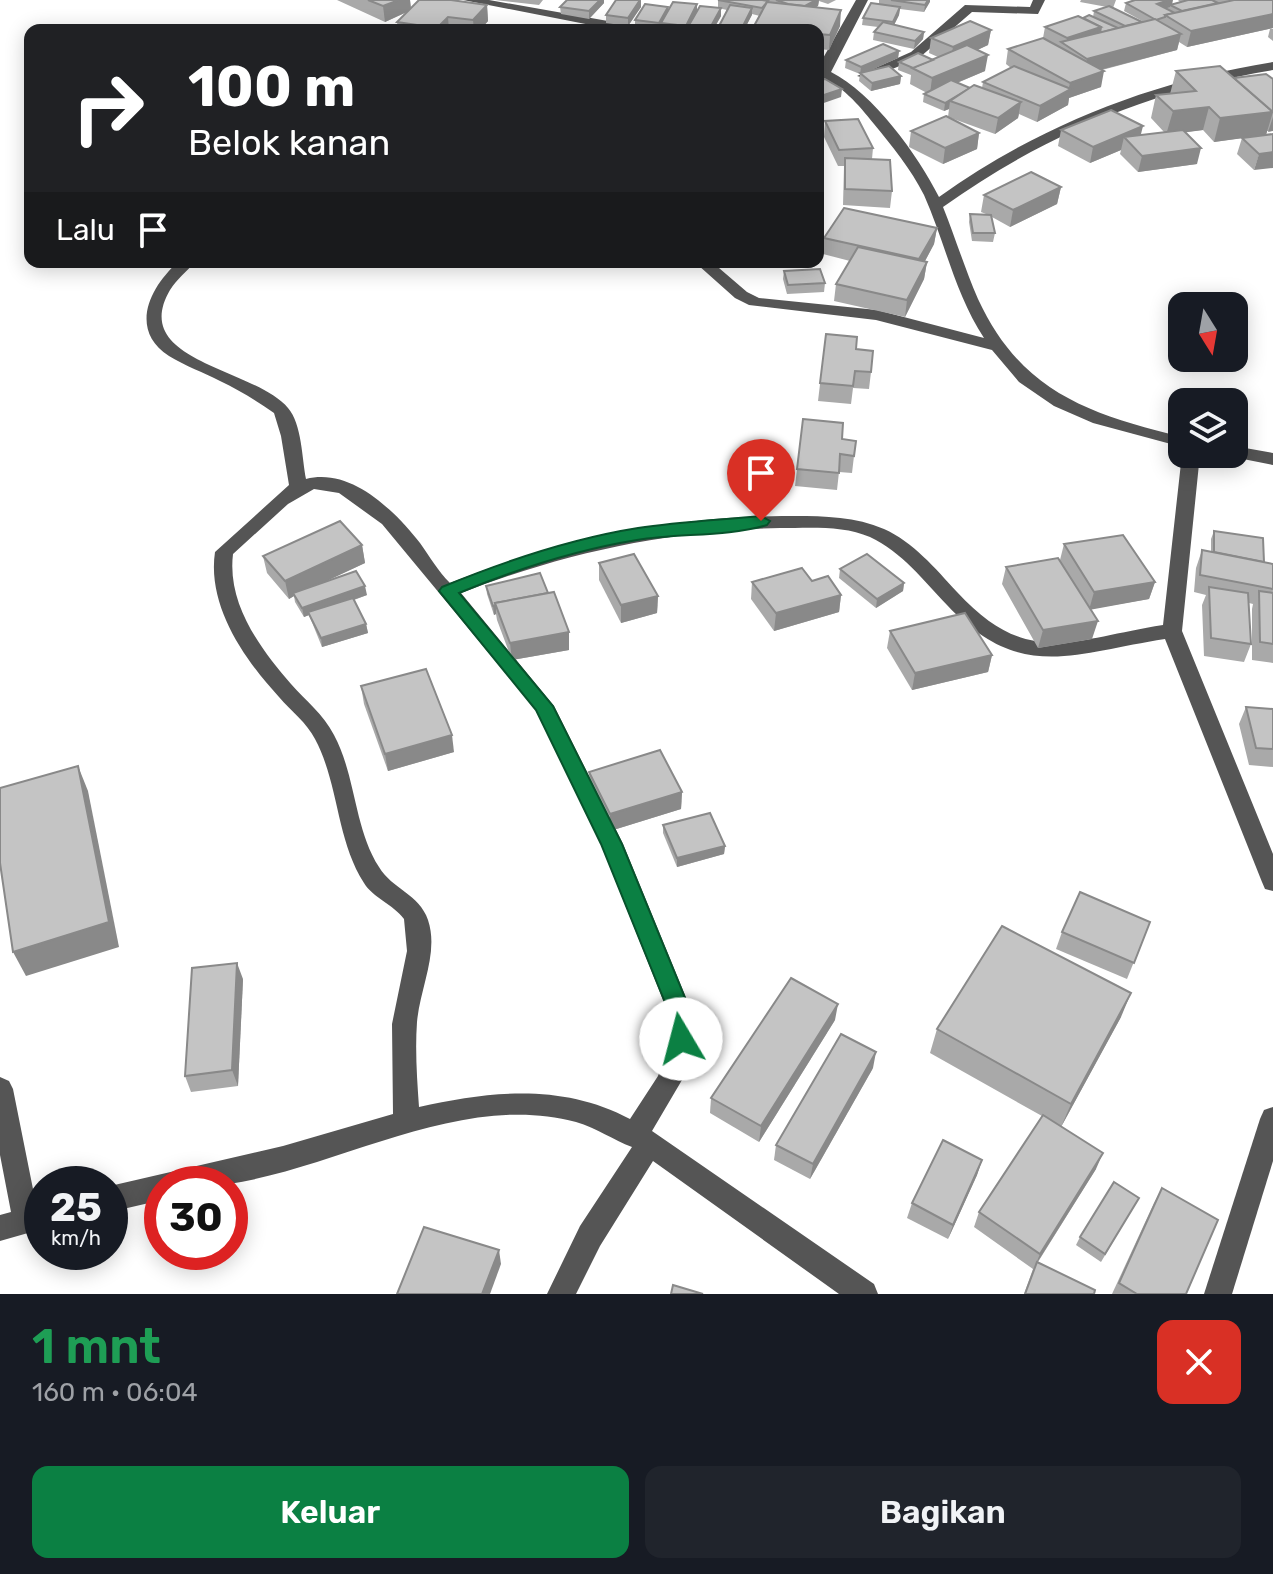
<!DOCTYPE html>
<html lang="id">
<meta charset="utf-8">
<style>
body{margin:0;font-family:Rubik,sans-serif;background:#20242c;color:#f1f3f6;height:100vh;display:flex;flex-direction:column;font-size:30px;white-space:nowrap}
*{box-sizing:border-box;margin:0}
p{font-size:26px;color:#9ea1a6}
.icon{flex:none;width:44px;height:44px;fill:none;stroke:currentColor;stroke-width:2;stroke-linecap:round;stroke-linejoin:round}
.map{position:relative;height:1294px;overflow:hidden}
.side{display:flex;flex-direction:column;background:#171b24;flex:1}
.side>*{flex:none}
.top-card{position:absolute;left:24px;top:24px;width:800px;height:244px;border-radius:16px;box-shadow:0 4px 20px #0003;background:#202124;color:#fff;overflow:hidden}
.needle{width:52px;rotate:169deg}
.fabs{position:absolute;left:1168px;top:292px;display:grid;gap:16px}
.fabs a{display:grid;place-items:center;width:80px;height:80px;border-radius:16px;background:#171b24;box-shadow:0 4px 20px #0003;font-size:40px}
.speed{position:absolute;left:24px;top:1166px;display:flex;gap:16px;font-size:40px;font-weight:700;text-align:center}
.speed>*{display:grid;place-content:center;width:104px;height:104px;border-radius:50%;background:#171b24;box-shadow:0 4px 20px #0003;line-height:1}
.speed small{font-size:20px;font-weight:400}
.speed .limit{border:12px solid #d22;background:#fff;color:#111}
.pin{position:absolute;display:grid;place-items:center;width:68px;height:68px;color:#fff;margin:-82px -34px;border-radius:50% 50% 50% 0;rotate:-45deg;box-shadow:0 0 8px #0007}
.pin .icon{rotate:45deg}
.me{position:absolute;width:88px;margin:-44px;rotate:352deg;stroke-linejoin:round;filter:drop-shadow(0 0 6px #0008)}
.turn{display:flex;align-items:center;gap:28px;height:168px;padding:0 32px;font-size:36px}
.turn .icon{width:104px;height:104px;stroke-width:2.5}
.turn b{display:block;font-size:56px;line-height:68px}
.then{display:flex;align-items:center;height:76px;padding:0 32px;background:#0003;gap:16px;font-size:30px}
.round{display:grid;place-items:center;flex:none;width:84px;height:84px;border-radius:16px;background:#20242c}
.summary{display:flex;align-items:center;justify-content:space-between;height:136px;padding:0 32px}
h1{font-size:48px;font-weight:600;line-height:60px;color:#1e9e55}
.action{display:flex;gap:16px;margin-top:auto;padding:16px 32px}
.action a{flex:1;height:92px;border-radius:16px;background:#0b8043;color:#fff;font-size:32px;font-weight:600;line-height:92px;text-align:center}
.action a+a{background:#20242c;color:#f1f3f6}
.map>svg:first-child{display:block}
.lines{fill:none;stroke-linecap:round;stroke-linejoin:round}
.minor{fill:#555;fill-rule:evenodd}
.wall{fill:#a9a9a9}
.shaded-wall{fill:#898989}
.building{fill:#c4c4c4;stroke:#898989;stroke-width:2}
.route{fill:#0b8043;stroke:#07532c;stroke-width:2}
</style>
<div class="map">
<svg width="1273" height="1294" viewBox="0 0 1273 1294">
<rect width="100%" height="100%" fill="#fff"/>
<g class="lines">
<g class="minor">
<polygon points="463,0 489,0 636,26 642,30 616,30"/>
<path d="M856 0H868L831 72C873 93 918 155 939 197 1040 125 1150 82 1273 62V70C1151 90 1044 135 943 207 955 237 965 269 978 299 1021 392 1089 414 1182 437V447L1093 423 1054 406 1019 382 992 350 876 320 749 305 735 298 698 265 695 262H712L747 292 759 298 877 310 984 338C955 294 945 242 924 195 911 169 892 146 874 124 858 104 842 85 818 76V67Z"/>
<polygon points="1033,0 1045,0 1038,14 972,12 919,58 868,79 857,76 911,52 965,5 1030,7"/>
<path d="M178 262H195C187 271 177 279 170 290 128 362 255 368 288 408 302 424 302 459 306 479 351 467 395 511 420 543 430 557 438 571 450 583 557 541 667 517 782 516 816 516 852 515 884 529 913 542 935 568 957 592 1028 669 1073 639 1163 625L1182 454H1200L1182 631 1273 854V891L1265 889 1262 882 1165 639C1074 653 1020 683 947 605 923 580 902 552 870 537 843 525 809 528 780 528 669 530 564 553 461 593L554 706 623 844 689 1005 693 1039 682 1080 652 1131 874 1284 878 1294H839L653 1161 600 1246 576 1294H547L580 1226 632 1147C613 1140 597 1128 576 1122 462 1091 341 1167 229 1184 208 1187 184 1184 162 1184V1200L110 1212V1186L283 1146 393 1114 392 1024 407 951 404 919C393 904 373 898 364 883 336 839 339 784 315 739 307 723 291 711 279 697 244 659 207 606 215 552L289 485 281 436 274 413C257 401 239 390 220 381 203 372 185 366 169 356 129 330 149 288 178 262ZM314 489 339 493 382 524 536 710 601 844 665 1005 669 1039 658 1076 630 1119C563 1083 490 1091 419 1107 417 1079 415 1050 417 1022 420 988 439 953 428 920 419 894 392 889 379 867 354 828 356 776 334 735 323 714 306 701 291 684 260 648 227 604 233 554L288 504Z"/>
<polygon points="1234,446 1273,453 1273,465 1228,456 1234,454"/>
<polygon points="0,1077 9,1081 13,1089 36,1204 42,1203 42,1229 0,1241 0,1215 11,1212 0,1155"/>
<polygon points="1273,1107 1273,1161 1232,1294 1204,1294 1260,1119 1264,1110"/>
</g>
</g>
<g class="wall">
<polygon points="337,0 410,0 411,8 487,5 488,21 480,30 398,30 397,22 407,12 385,22"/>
<polygon points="495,0 543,0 539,5"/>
<polygon points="567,0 604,0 604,3 589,19 561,14 560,7"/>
<polygon points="641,0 641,7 628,26 606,23 606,15"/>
<polygon points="718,0 768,2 768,0 836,0 828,4 819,1 818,6 815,7 840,26 829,50 818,49 818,30 754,30 754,26 760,16 752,14 744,30 718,30 727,10 718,8"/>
<polygon points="879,0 930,0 924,12 900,9 899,15 894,25 924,32 923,39 914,49 873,40 874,32 878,27 862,25 863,18 879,4"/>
<polygon points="1081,0 1116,0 1113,8 1142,22 1144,22 1124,11 1126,3 1172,4 1180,2 1178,0 1273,0 1273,28 1187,47 1179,42 1177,50 1102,70 1101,87 1069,98 1068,105 1037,122 1019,114 1018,118 995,134 948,117 949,109 944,111 923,102 924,94 927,93 910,84 911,75 898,70 899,62 933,60 938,57 929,53 931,38 991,30 988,45 977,50 985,71 957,83 970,88 982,88 983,82 1011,68 1006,64 1008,49 1043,38 1045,27 1093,17 1094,11 1107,7 1080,2"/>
<polygon points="697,4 697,11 721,8 721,16 713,30 689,30 689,27 687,30 661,30 661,27 659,30 635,28 635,20"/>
<polygon points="1270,29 1273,29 1273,41 1268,37"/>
<polygon points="899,51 898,58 870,70 901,76 900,84 871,91 859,81 860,74 845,68 846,60"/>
<polygon points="1176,71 1234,78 1273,79 1273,131 1267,131 1254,170 1237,154 1242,138 1214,142 1203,130 1185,132 1197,164 1138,172 1120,154 1121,150 1090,163 1058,146 1061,130 1141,135 1164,132 1151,118 1156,95 1170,94"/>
<polygon points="825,121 873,148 872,159 892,191 890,208 843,205 844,166 838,166 824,137"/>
<polygon points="911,131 979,133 977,149 943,164 909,147"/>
<polygon points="1061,187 1057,204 1010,227 992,217 995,233 993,242 972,241 969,222 970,214 986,214 981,212 984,195"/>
<polygon points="937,228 934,244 925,261 927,262 924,279 905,317 834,301 836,284 850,261 823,254 824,238"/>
<polygon points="784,271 825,283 824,292 787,294 783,279"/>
<polygon points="826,334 856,349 871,372 869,389 853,388 851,404 818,401"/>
<polygon points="803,419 842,439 854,456 852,473 839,472 837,490 795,486"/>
<polygon points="1214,531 1264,562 1273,564 1273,663 1252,660 1252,609 1253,604 1249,603 1251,644 1244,662 1204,656 1202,605 1206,595 1194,592 1196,568 1202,550 1211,552 1211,539"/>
<polygon points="1064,544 1155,582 1149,599 1090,609 1092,639 1038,648 1002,584 1006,567 1060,560"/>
<polygon points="362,545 365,563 321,583 367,595 354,600 366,624 368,633 322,647 309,615 304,617 295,602 294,596 289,599 267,573 263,556"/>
<polygon points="599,563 658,596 657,613 621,623 599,580"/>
<polygon points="840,569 904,583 903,591 876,608 839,578"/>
<polygon points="812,581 841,595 839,612 774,631 751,599 752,582"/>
<polygon points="486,586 548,593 569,632 569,650 512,660 497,620 496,614 494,615 487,594"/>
<polygon points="890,631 992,655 988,672 912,690 887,648"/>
<polygon points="361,686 454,752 388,771 364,704"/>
<polygon points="1273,706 1273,767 1249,765 1239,724 1246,707 1273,709"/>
<polygon points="589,772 682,792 681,809 610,831 590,789"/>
<polygon points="663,825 725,846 724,854 677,867 663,833"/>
<polygon points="1150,922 1127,979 1056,949 1062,932"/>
<polygon points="243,979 238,1086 191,1092 185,1076"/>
<polygon points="1121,1017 1061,1127 1096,1169 1038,1262 1094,1294 1024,1294 1033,1269 974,1227 979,1212 1042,1116 930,1053 937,1029"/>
<polygon points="835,1020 759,1142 710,1113 711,1098"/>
<polygon points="873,1068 810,1179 774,1160 776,1145"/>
<polygon points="982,1160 977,1175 948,1239 907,1218 912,1203"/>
<polygon points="1162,1188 1186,1294 1112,1294 1154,1203"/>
<polygon points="1139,1198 1101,1262 1076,1245 1080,1237"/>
</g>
<g class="shaded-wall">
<polygon points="399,0 410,0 411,10 385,22 383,6"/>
<polygon points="600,0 604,0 604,3 589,19 589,11"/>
<polygon points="641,0 641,7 628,26 628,18"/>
<polygon points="816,0 819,0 818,6 801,16 802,8"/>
<polygon points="928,0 930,0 930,2 924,12 925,5"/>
<polygon points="1169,0 1173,0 1172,5 1170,5 1170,7 1155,12 1157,4"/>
<polygon points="697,4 697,12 687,30 686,30 686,26"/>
<polygon points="487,5 488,21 480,30 474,30 473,20"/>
<polygon points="668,7 668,14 661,23 661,27 659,30 659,23"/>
<polygon points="900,7 899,15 892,29 893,22"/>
<polygon points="721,8 721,16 713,30 710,30"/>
<polygon points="752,8 752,15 744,30 741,30"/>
<polygon points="841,10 840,26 829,50 830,35"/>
<polygon points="1273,14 1273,28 1187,47 1191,31"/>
<polygon points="448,17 449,30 437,30 437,28"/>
<polygon points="1101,27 1097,42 1066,45 1067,38"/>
<polygon points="991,30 988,45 950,63 953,47"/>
<polygon points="924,32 923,39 914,49 915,41"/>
<polygon points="1181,34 1177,50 1084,74 1087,59"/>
<polygon points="899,51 898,58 860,75 861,67"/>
<polygon points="988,55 985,71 930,94 932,78"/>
<polygon points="1104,71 1101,87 1069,98 1068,105 1037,122 1040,106 1068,91 1070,83"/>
<polygon points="901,76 900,84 871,91 872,83"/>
<polygon points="842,89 841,97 818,105 818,97"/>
<polygon points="950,101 949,109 944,111 945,103"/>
<polygon points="1021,102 1018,118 995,134 998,118"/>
<polygon points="1209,107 1203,130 1166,135 1173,111"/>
<polygon points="1273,112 1266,135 1214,142 1220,118"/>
<polygon points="1273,117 1273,131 1268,132"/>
<polygon points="1143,126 1139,142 1124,137 1121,150 1090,163 1093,147"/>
<polygon points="979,133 977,149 943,164 945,148"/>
<polygon points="1201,148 1197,164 1138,172 1142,156"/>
<polygon points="1273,152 1273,168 1254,170 1259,154"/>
<polygon points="1061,187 1057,204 1010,227 1013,210"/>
<polygon points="937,228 934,244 917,276 919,259"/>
<polygon points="927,262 924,279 905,317 907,300"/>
<polygon points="362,545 365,563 295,596 293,593 294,596 289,599 285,581"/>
<polygon points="1155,582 1149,599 1089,610 1094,592"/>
<polygon points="904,583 903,591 876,608 877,599"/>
<polygon points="365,586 367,595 310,615 308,612 309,615 304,617 302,608"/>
<polygon points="841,595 839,612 774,631 776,613"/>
<polygon points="658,596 657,613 621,623 621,605"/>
<polygon points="496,605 496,614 494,615 493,606"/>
<polygon points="1098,621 1092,639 1038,648 1043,630"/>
<polygon points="366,624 368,633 322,647 321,638"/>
<polygon points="569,632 569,650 512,660 510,643"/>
<polygon points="992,655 988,672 912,690 915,673"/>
<polygon points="452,735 454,752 388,771 385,754"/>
<polygon points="78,766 88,791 119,947 26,976 13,952"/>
<polygon points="682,792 681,809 610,831 610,814"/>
<polygon points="725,846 724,854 677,867 677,858"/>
<polygon points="237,963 243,979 238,1086 232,1070"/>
<polygon points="1131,993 1121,1017 1061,1127 1071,1104"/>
<polygon points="838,1004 835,1020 759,1142 761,1126"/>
<polygon points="876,1052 873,1068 810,1179 813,1164"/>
<polygon points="1103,1153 1096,1169 1035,1266 1040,1254"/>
<polygon points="982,1160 977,1175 948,1239 953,1225"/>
<polygon points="499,1250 501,1264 490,1294 482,1294"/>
</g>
<g class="building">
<polygon points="368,0 399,0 383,6"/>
<polygon points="419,0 451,0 487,5 473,20 448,17 437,28 397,22"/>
<polygon points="567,0 600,0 589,11 560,7"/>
<polygon points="616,0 640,0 628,18 606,15"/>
<polygon points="718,0 762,0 768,1 762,8"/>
<polygon points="776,0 816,0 805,6 788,4"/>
<polygon points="891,0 928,0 925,5"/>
<polygon points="1135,0 1169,0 1157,4 1175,13 1165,15 1165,17 1156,20 1126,3"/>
<polygon points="1188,0 1212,0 1218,3 1182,11 1170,5"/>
<polygon points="1234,0 1273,0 1273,14 1191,31 1165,15"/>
<polygon points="673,2 697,4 686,26 661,23"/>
<polygon points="767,2 841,10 830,35 818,34 818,30 790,30 754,26"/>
<polygon points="871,3 900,7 893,22 863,18"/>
<polygon points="645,4 668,7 659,23 635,20"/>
<polygon points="730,5 752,8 741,30 718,28"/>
<polygon points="700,6 721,8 710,28 689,25"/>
<polygon points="1109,6 1142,22 1125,26 1094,11"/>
<polygon points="1089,15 1118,28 1100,33 1101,27 1083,18"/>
<polygon points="1078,16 1101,27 1067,38 1045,27"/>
<polygon points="1155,19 1181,34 1087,59 1061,42"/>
<polygon points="970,21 991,30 953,47 931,38"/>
<polygon points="883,22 924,32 915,41 874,32"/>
<polygon points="569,28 595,29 569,30"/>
<polygon points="1043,38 1104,71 1070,83 1008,49"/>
<polygon points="883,44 899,51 861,67 846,60"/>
<polygon points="967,45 988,55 932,78 912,68"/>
<polygon points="918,53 933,60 913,68 899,62"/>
<polygon points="889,66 901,76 872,83 860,73"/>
<polygon points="1014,66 1071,89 1040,106 983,82"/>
<polygon points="1220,66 1273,112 1220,118 1209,107 1173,111 1156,95 1196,91 1176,71"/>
<polygon points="1266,74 1273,79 1273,112 1234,78"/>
<polygon points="825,79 842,89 818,97 818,81"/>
<polygon points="951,80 970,88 945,103 924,94"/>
<polygon points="974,85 1021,102 998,118 950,101"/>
<polygon points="1111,110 1143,126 1093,147 1061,130"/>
<polygon points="946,116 979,133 945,148 911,131"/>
<polygon points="858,119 873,148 839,150 825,121"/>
<polygon points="1183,130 1201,148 1142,156 1124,137"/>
<polygon points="1273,134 1273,152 1259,154 1242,138"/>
<polygon points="845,158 890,160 892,191 845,189"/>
<polygon points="1031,172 1061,187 1013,210 984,195"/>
<polygon points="844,208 937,228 919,259 824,238"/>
<polygon points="970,214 991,215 995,233 973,233"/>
<polygon points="858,247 927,262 907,300 836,284"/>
<polygon points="820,269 825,283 788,285 784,271"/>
<polygon points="826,334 857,337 856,349 873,351 871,372 855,371 853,386 820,383"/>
<polygon points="803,419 843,423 842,439 856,441 854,456 840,454 839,473 797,469"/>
<polygon points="340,521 362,545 285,581 263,556"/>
<polygon points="1214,531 1263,538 1264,562 1214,552"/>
<polygon points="1123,535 1155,582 1094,592 1064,544"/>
<polygon points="1202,550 1273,564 1273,589 1200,575"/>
<polygon points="634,554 658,596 621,605 599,563"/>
<polygon points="867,554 904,583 877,599 840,569"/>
<polygon points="1058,558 1098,621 1043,630 1006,567"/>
<polygon points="802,568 812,581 828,576 841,595 776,613 752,582"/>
<polygon points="356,571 365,586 302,608 293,593"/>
<polygon points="540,573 548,593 495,603 496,605 493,606 486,586"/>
<polygon points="1209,587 1248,593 1251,644 1211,638"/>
<polygon points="1259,591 1273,593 1273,644 1260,642"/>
<polygon points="554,592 569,632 510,643 495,603"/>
<polygon points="353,598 366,624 321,638 308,612"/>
<polygon points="965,613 992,655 915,673 890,631"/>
<polygon points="426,669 452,735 385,754 361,686"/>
<polygon points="1246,707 1273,709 1273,749 1256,748"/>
<polygon points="660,750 682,792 610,814 589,772"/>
<polygon points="78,766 109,922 13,952 0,863 0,788"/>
<polygon points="710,813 725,846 677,858 663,825"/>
<polygon points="1080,892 1150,922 1134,963 1062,932"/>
<polygon points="1002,926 1131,993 1071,1104 937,1029"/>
<polygon points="237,963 232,1070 185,1076 192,968"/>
<polygon points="791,978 838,1004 761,1126 711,1098"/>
<polygon points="841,1034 876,1052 813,1164 776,1145"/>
<polygon points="1043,1115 1103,1153 1040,1254 979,1212"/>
<polygon points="943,1140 982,1160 953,1225 912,1203"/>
<polygon points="1114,1182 1139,1198 1105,1254 1080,1237"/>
<polygon points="1162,1188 1218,1220 1186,1294 1137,1294 1119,1283"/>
<polygon points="424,1227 499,1250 482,1294 397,1294"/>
<polygon points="1037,1262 1095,1290 1094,1294 1025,1294"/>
<polygon points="673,1285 703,1294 671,1294"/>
</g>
<path class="route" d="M761 516 770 521 767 525C726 537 680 533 637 540 575 550 517 569 459 593L553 706 622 844 688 1005 692 1039 689 1046 681 1049 673 1046 666 1005 601 844 536 710 439 591 442 587C505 561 569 539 638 528 678 522 720 520 761 516Z"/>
</svg>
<div class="fabs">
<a><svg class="needle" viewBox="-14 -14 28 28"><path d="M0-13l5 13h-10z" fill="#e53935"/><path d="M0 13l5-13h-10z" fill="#9ea1a6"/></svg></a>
<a><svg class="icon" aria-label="layers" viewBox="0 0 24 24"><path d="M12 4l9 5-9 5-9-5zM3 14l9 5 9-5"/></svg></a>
</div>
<div class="speed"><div>25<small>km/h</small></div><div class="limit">30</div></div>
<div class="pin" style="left:761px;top:521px;background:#d93025"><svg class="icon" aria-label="arrive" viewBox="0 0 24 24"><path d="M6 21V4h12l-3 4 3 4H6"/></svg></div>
<svg class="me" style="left:681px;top:1039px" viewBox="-20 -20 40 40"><circle r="19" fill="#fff"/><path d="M0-13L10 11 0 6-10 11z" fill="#0b8043"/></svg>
<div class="top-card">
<div class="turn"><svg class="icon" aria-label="right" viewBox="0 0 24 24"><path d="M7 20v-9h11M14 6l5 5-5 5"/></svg><div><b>100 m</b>Belok kanan</div></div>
<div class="then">Lalu<svg class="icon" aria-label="arrive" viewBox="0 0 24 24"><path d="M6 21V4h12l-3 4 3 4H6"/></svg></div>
</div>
</div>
<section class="side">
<div class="summary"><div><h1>1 mnt</h1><p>160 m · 06:04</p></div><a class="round" style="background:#d93025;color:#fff"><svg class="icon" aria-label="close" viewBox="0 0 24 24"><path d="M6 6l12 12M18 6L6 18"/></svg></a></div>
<div class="action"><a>Keluar</a><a>Bagikan</a></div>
</section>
